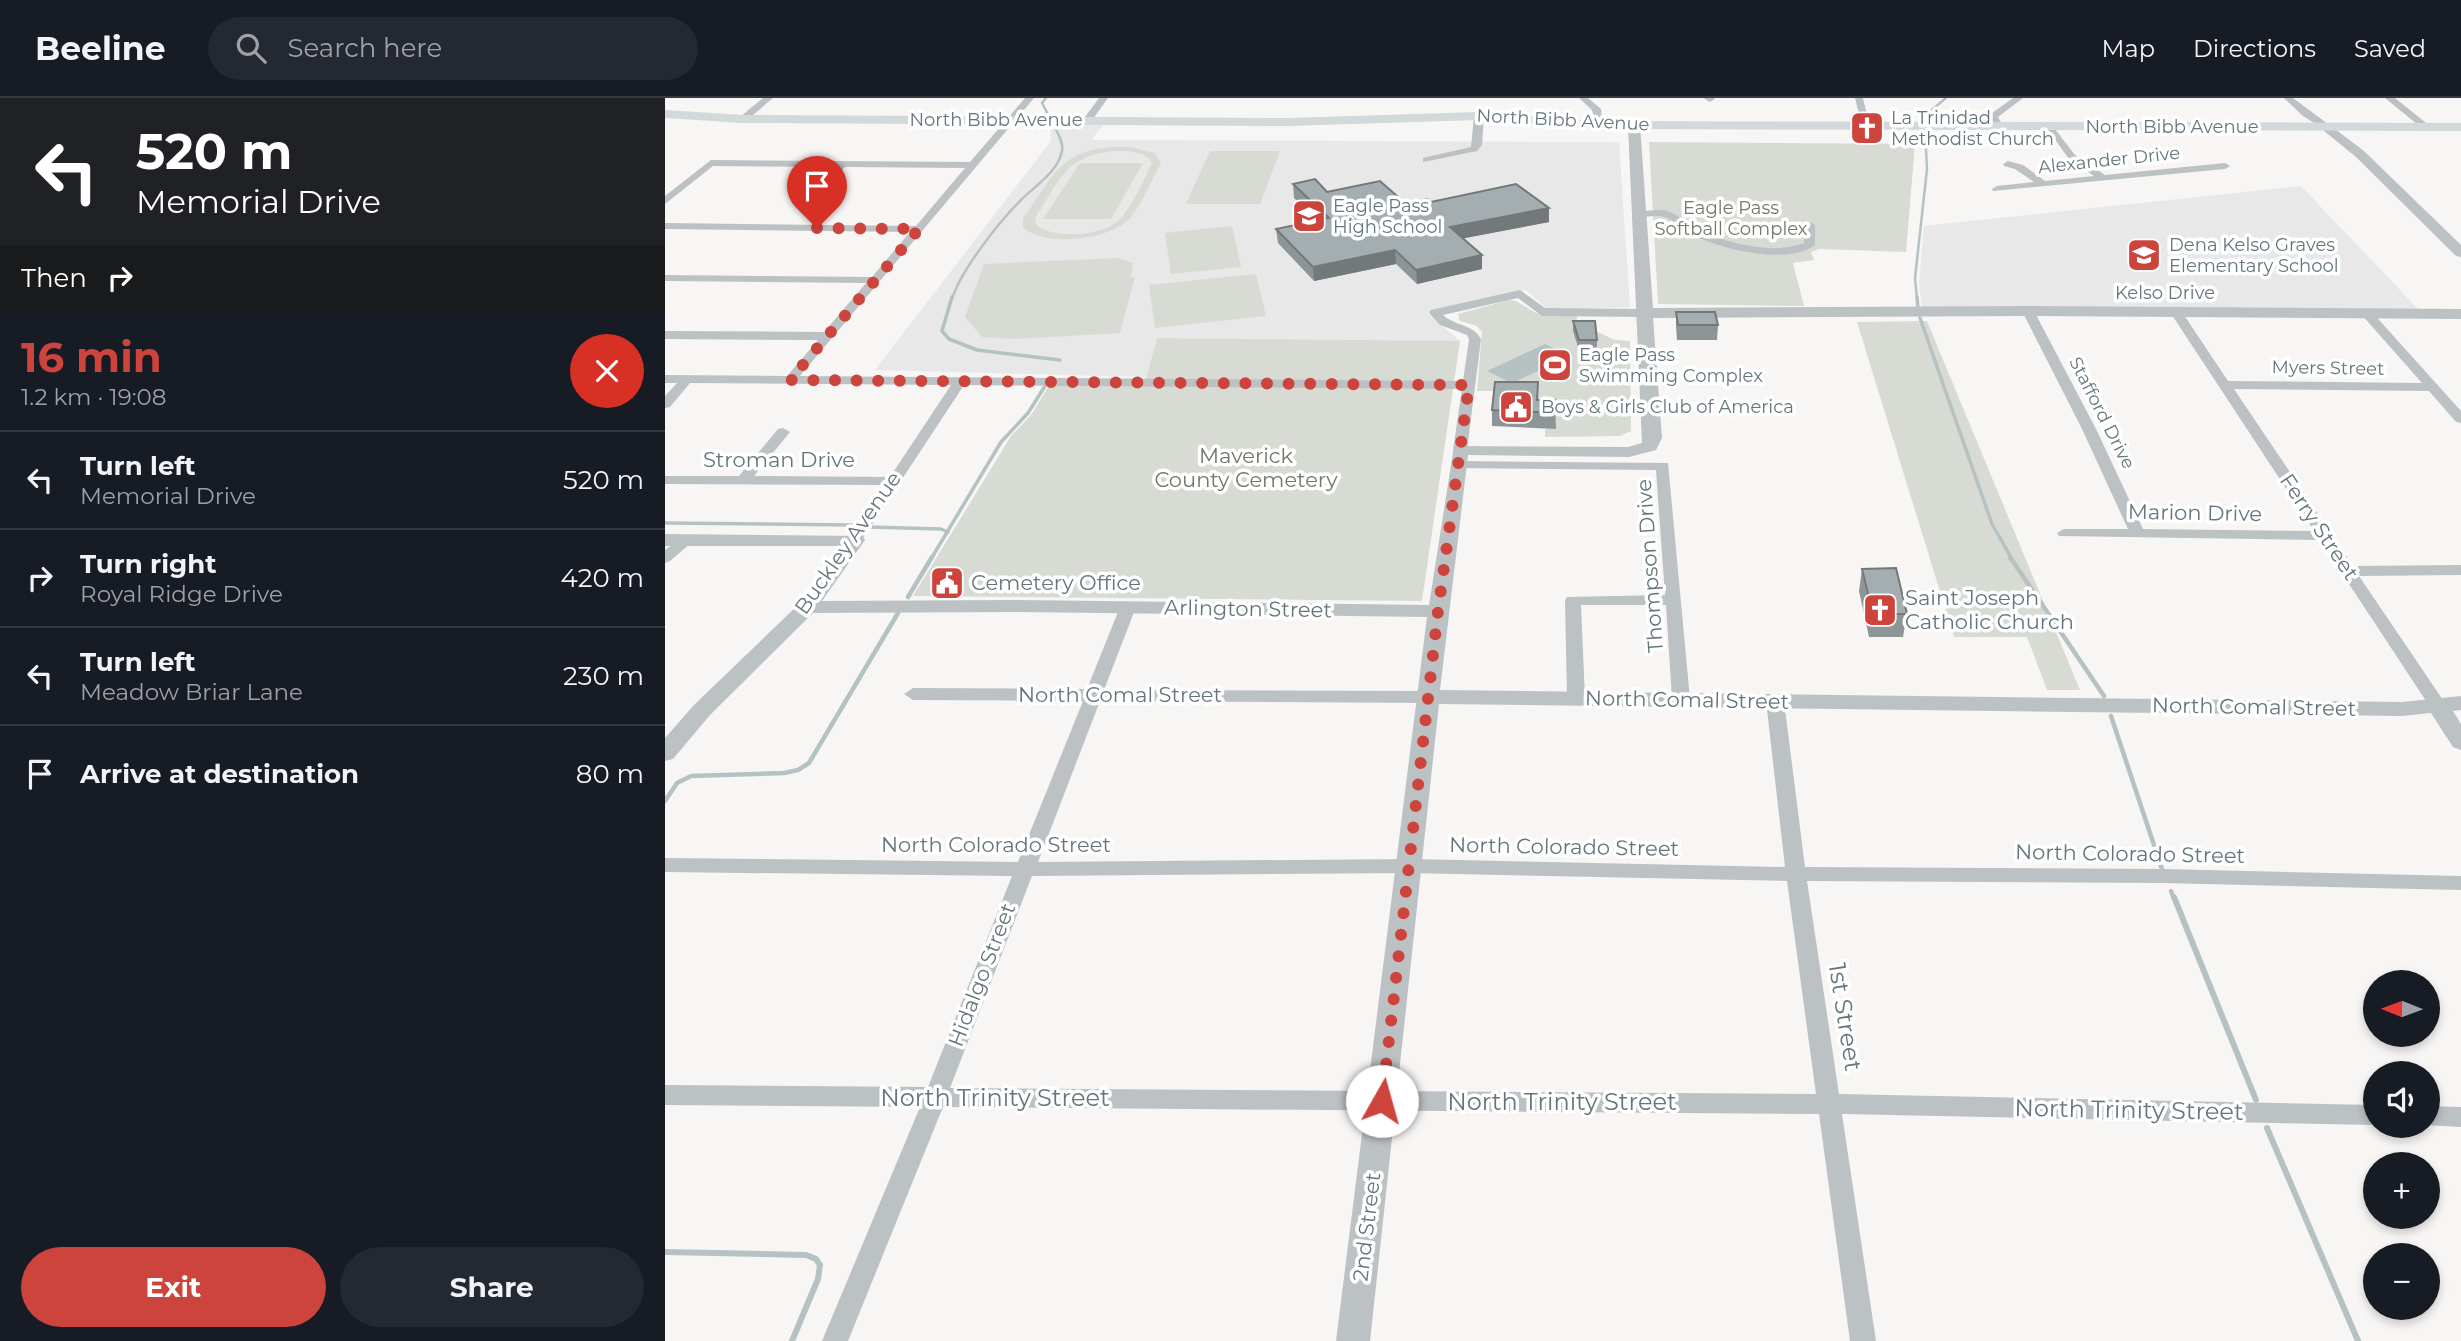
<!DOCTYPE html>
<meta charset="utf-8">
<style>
body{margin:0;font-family:Montserrat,sans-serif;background:#242831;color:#f1f3f6;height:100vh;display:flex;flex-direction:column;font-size:26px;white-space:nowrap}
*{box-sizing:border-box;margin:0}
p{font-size:23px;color:#9ea1a6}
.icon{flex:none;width:38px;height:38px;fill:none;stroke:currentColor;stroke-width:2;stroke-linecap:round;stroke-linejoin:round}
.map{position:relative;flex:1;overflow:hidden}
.panel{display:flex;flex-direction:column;background:#171b24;width:665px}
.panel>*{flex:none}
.hud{background:#202124;color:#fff;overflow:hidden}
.needle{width:46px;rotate:271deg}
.fabs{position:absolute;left:1698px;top:872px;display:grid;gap:14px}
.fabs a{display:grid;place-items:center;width:77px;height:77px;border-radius:50%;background:#171b24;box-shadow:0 4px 10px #0003;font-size:35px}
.pin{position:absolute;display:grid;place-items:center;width:60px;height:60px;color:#fff;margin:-72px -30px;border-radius:50% 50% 50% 0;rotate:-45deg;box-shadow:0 0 7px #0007}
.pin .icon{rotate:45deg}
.me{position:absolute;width:77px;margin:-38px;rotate:7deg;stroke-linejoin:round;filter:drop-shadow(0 0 5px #0008)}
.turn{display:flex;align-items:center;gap:24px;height:147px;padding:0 21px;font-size:32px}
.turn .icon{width:91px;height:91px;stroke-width:2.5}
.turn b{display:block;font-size:49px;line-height:60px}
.then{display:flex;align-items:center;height:66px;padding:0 21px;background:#0003;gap:14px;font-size:26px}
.round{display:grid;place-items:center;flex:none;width:74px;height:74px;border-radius:37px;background:#242831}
.overview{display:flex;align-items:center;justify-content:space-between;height:119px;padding:0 21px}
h1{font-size:42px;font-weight:700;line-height:52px;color:#cd443d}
.primary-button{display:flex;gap:14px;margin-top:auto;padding:14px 21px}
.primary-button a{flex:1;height:80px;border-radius:42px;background:#cd443d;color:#fff;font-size:28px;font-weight:700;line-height:80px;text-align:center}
.primary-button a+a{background:#242831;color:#f1f3f6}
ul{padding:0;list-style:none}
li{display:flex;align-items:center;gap:21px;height:98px;padding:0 21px;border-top:2px solid #363941}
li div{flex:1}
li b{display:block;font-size:26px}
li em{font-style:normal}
header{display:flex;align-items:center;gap:42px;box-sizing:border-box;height:98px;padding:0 35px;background:#171b24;border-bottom:2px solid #363941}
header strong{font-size:33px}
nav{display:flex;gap:38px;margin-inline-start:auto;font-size:24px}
.search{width:490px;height:63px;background:#242831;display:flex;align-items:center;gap:18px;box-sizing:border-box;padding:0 24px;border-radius:38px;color:#9ea1a6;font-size:26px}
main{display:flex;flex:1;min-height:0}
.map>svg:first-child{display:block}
.built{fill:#e7e8e7}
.green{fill:#d8dbd4;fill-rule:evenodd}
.water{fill:#b5c2c4}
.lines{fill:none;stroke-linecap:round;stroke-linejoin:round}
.stream-far3{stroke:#b5c2c4;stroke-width:2.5}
.stream-far2{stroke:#b5c2c4;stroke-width:3.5}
.stream-far1{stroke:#b5c2c4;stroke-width:4.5}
.stream{stroke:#b5c2c4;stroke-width:6}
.minor{fill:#bcc1c3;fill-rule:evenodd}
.tertiary{fill:#bcc1c3;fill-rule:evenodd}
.secondary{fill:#d3d8da;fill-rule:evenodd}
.wall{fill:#8d9597}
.shaded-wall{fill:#73797b}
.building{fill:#a4adb0;stroke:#73797b;stroke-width:2}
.route{stroke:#cd443d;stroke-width:12;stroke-dasharray:0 21.6}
.labels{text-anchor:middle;stroke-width:7;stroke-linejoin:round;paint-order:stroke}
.far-poi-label{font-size:18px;fill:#65767b;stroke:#fff;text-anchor:start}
.far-street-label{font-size:18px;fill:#65767b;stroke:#fff}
.far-park-label{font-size:18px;fill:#6e7967;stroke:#fff}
.park-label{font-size:21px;fill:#6e7967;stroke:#fff}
.street-label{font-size:21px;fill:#65767b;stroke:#fff}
.poi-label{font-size:21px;fill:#65767b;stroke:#fff;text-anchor:start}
.near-street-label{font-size:24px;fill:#65767b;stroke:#fff}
</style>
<header>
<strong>Beeline</strong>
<div class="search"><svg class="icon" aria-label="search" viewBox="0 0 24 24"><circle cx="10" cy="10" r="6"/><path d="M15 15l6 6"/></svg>Search here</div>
<nav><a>Map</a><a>Directions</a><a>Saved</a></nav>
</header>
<main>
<section class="panel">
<div class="hud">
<div class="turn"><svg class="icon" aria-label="left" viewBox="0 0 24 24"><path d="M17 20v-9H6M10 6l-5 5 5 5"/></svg><div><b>520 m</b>Memorial Drive</div></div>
<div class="then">Then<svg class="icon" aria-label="right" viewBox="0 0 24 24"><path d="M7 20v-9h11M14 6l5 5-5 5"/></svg></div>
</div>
<div class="overview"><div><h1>16 min</h1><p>1.2 km · 19:08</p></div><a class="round" style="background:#d93025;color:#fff"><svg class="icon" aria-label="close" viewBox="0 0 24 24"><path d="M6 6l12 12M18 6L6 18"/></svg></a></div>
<ul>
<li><svg class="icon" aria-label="left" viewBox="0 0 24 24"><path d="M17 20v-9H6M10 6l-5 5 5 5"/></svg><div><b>Turn left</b><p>Memorial Drive</p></div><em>520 m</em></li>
<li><svg class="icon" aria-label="right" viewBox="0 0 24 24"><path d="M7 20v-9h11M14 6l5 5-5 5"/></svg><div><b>Turn right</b><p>Royal Ridge Drive</p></div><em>420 m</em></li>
<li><svg class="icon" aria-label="left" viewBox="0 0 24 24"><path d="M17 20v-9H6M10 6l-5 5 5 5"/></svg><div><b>Turn left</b><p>Meadow Briar Lane</p></div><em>230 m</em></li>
<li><svg class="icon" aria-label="arrive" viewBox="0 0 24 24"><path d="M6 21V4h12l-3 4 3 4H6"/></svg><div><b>Arrive at destination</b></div><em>80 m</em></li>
</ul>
<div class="primary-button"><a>Exit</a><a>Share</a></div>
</section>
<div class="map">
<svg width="1796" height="1243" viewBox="0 0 1796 1243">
<rect width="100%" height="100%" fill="#f7f6f4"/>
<g class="built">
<polygon points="385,26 438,27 426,42 954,44 965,209 882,211 861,192 762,215 795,243 492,240 481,279 210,272 386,43"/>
<polygon points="1636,88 1755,213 1257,209 1254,186 1259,128"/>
</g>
<g class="green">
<polygon points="984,44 1250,46 1241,154 1154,151 1146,154 1149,162 1128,165 1139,208 993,206"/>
<path d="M464 49 490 55 496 65C487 82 478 103 467 118 449 142 379 150 358 129V121C391 73 398 47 464 49ZM452 53C464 53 481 53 487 65 478 83 469 104 457 119 440 139 392 141 372 128L370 120C395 82 401 56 452 53Z"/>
<polygon points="545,53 615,53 595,106 521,106"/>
<polygon points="415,65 478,65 446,121 378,121"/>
<polygon points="567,128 576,169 506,176 500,135"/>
<polygon points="454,160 468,165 466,179 470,179 455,235 350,241 317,239 300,219 319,166"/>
<polygon points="591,176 601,218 490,230 484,187"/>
<polygon points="844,202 851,203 871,215 912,216 912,221 908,223 950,242 965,243 966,333 955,338 880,339 880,331 891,331 830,293 812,293 817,234 812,228 795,223 793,216"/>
<polygon points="1262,223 1415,592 1382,592 1362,539 1289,539 1192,224"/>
<polygon points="492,240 795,243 757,503 248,498 346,338 366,317 385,286 479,287"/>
</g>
<polygon class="water" points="880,246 906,258 847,285 822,273"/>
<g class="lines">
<g class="stream-far3">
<polyline points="381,0 377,5 385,20"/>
<polyline points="1258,24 1263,15 1281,0"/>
<path d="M287 201C296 172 334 124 356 102 370 88 393 74 397 53 399 44 392 35 389 27"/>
<polyline points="1252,201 1250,180 1262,71 1260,31"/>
</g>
<g class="stream-far2">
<polyline points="287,199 277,233 284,241 312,252 395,262"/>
<polyline points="1252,199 1253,211"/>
<polyline points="1255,220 1327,426 1347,461"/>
<polyline points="0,425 188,427"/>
<polyline points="204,429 276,431 283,434"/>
<polyline points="266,461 336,344 363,315 380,288"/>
</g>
<g class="stream-far1">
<polyline points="1345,459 1439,598"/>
<polyline points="243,499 267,459"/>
<polyline points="1446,618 1497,771"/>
<polyline points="0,703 12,685 26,678 119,675 133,672 144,665 233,515"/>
<polyline points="1506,793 1509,801"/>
</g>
<g class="stream">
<polyline points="1509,799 1591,1002"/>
<polyline points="1602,1030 1693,1243"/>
<polyline points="0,1154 141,1157 151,1161 155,1167 153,1181 127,1243"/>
</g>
<g class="minor">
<polygon points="98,0 108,0 81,23 75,23 75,19"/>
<path d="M360 0H369L135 278 798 283 804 241 802 237 775 227 764 215 766 212 855 192 880 210 980 211 986 215 980 219 877 218 853 200 778 217C790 228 808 226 816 241L802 352 795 356 788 352 797 291 299 287 195 445H185L182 442 219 387 0 386V378H74L113 331 118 330 125 334 89 378 225 379 286 287 25 285 5 309 0 310V298L12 285H0V277L122 278 153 242 0 241V233L159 234 201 185 0 183V177L207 179 245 134 0 131V125L251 128 300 70 180 69 143 102 138 99 139 97 168 69 48 68 0 106V98L46 62 305 64Z"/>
<polygon points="434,0 443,0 425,25 419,25 417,23"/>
<polygon points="914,0 923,0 936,11 938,29 932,29 927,12"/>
<polygon points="1038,0 1049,0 1050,1 1045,4"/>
<polygon points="1190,0 1198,0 1205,30 1197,28"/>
<polygon points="1348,0 1358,0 1333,19 1338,28 1330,30 1323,18"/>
<polygon points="1619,0 1628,0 1667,29 1659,31 1638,18"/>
<polygon points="1720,0 1730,0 1766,29 1758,31"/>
<polygon points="814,15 819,18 817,47 812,53 758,64 758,60 806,49 809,18"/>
<polygon points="1386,26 1410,57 1440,77 1560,65 1565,68 1560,71 1328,93 1327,91 1332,88 1369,84 1350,71 1339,68 1338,66 1343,63 1358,67 1380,83 1429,78 1404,61 1381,29"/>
<path d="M999 112C1014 116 1023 127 1037 133 1065 146 1109 157 1139 145L1140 127 1145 124 1150 127V147C1124 168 1055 151 1028 137 1018 132 1011 123 1000 119 990 116 978 122 969 116L974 113Z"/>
<polygon points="1363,209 1369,213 1431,331 1478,431 1649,433 1505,214 1507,211 1515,211 1563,283 1757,285 1696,216 1706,213 1796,313 1796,325 1791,324 1764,293 1569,291 1688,468 1796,467 1796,477 1694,478 1782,608 1779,612 1767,612 1655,442 1394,438 1392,435 1399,431 1463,431 1417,331 1357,213"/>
<polygon points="793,363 1003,365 1025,601 1022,605 1010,605 1007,601 1001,507 916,507 920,601 911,607 902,601 900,502 902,499 1000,497 991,372 788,370 788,364"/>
<polygon points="21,437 26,439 29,442 26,445 5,463 0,465 0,452"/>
<path d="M463 504 471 509 439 592 764 593 773 599 764 605 435 603 373 764 745 761 1120 769 1101 603 1110 597 1119 603 1140 769 1498 771 1796 778V792L1498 785 1142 783 1174 996 1710 1007V1027L1177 1016 1211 1243H1185L1154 1016 278 1009 183 1243H157L255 1009 0 1007V987L263 989 347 778 0 774V760L353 764 418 603 248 602 239 596 248 590 422 591 455 509ZM745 775 1122 783 1151 996 285 990 367 778Z"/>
<polygon points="1762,1008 1796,1009 1796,1029 1760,1027"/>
</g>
<g class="tertiary">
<polygon points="969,23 975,27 988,210 1363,208 1796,211 1796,221 1363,218 988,220 997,340 991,352 964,359 803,357 775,592 1737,604 1796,598 1796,612 1788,613 1796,626 1796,652 1788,649 1766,615 1737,618 774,606 705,1243 671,1243 762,519 350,514 148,515 45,617 8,661 0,663 0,640 29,607 135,505 176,448 0,448 0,436 197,438 200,442 157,503 350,502 764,507 789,348 963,349 977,345 963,27"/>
<polygon points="1662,25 1699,53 1796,147 1796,159 1791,158 1691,59 1658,32 1658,26"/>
</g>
<polygon class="secondary" points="0,12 78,17 624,20 814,14 935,23 1796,25 1796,33 935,31 814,22 624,28 78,25 0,20"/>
</g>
<g class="wall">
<polygon points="628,86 662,94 740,105 766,104 884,124 798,140 817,157 817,171 752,186 731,166 649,183 613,145 611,131 653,123 629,100"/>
<polygon points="1011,214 1053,227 1052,242 1012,242 1011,228"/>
<polygon points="908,223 932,242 932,252 914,252 908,233"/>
<polygon points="873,302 890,302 891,331 827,328 827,312"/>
<polygon points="1197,471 1242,516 1238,539 1204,539 1194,493"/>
</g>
<g class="shaded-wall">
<polygon points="884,110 884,124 785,143 785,129"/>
<polygon points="730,152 731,166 649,183 648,169"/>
<polygon points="817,157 817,171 752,186 751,172"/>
</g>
<g class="building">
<polygon points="650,81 662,94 715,83 740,105 762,101 766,104 851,86 884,110 785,129 817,157 751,172 730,152 648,169 611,131 664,120 628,86"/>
<polygon points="1011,214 1050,214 1053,227 1013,227"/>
<polygon points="908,223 930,223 932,242 914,242"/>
<polygon points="830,284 873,284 872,302 890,302 891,315 827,312"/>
<polygon points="1231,470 1242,516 1208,516 1197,471"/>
</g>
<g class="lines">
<polyline class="route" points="152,130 254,131 125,282 804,287 773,513 717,1003"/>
</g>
<defs>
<g id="church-square" transform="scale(1.75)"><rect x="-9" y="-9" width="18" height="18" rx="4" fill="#cd443d" stroke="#fff"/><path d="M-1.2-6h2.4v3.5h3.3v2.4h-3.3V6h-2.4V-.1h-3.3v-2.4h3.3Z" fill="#fff"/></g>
<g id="school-square" transform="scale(1.75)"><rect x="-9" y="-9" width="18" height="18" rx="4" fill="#cd443d" stroke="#fff"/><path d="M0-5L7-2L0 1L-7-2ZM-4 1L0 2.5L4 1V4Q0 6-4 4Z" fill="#fff"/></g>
<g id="stadium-square" transform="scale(1.75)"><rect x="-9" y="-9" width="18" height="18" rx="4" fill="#cd443d" stroke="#fff"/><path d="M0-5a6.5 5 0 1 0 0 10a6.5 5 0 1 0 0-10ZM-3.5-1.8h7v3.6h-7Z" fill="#fff"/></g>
<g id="civic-square" transform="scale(1.75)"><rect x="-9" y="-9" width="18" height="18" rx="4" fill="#cd443d" stroke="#fff"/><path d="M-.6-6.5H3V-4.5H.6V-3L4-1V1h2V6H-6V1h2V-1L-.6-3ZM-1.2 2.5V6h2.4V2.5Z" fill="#fff"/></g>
</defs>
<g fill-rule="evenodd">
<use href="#church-square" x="1202" y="30"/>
<use href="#school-square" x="644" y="118"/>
<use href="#school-square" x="1479" y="157"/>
<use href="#stadium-square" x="890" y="267"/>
<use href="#civic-square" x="851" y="309"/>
<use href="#civic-square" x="282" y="485"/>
<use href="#church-square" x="1215" y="512"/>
</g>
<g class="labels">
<g class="far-poi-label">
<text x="1226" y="26">La Trinidad<tspan x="1226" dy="21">Methodist Church</tspan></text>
<text x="668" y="114">Eagle Pass<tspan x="668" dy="21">High School</tspan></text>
<text x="1504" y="153">Dena Kelso Graves<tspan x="1504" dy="21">Elementary School</tspan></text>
<text x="914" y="263">Eagle Pass<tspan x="914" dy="21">Swimming Complex</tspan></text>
<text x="876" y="315">Boys &amp; Girls Club of America</text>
</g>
<g class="far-street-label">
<text x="331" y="28">North Bibb Avenue</text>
<text transform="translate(898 22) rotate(3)" y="6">North Bibb Avenue</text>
<text x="1507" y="35">North Bibb Avenue</text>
<text transform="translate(1444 62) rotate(-6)" y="6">Alexander Drive</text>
<text x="1500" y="201">Kelso Drive</text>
<text transform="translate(1663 270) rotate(1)" y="6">Myers Street</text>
<text transform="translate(1437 315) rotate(63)" y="6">Stafford Drive</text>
</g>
<g class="far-park-label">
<text x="1066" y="116">Eagle Pass<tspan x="1066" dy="21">Softball Complex</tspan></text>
</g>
<g class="park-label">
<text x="581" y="365">Maverick<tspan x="581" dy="24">County Cemetery</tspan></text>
</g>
<g class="street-label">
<text x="114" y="369">Stroman Drive</text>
<text transform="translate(1530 415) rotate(1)" y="7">Marion Drive</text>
<text transform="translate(1654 429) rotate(56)" y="7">Ferry Street</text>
<text transform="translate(183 445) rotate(-55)" y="7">Buckley Avenue</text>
<text transform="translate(985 468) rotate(-94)" y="7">Thompson Drive</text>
<text transform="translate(583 511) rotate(1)" y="7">Arlington Street</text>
<text x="455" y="604">North Comal Street</text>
<text transform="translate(1022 602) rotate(1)" y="7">North Comal Street</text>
<text transform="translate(1589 609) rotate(1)" y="7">North Comal Street</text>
<text x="331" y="754">North Colorado Street</text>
<text transform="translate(899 749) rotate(1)" y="7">North Colorado Street</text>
<text transform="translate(1465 756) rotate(1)" y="7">North Colorado Street</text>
<text transform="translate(317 877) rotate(-69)" y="7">Hidalgo Street</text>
<text transform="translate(702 1129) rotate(-83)" y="7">2nd Street</text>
</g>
<g class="poi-label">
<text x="306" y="492">Cemetery Office</text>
<text x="1240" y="507">Saint Joseph<tspan x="1240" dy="24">Catholic Church</tspan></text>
</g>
<g class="near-street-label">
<text transform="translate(1180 919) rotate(81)" y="8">1st Street</text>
<text x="330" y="1008">North Trinity Street</text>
<text x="897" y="1012">North Trinity Street</text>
<text transform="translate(1464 1012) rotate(1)" y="8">North Trinity Street</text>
</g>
</g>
</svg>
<div class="fabs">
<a><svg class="needle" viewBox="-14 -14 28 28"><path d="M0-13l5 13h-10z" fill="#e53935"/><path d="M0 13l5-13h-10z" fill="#9ea1a6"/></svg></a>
<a><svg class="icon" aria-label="sound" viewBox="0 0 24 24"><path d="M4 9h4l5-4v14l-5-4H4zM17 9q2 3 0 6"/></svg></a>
<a>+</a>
<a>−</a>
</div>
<div class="pin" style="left:152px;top:130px;background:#d93025"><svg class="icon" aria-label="arrive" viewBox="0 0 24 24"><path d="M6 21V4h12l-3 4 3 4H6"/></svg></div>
<svg class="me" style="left:717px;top:1003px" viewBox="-20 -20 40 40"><circle r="19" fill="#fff"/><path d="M0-13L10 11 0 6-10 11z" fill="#cd443d"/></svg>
</div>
</main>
